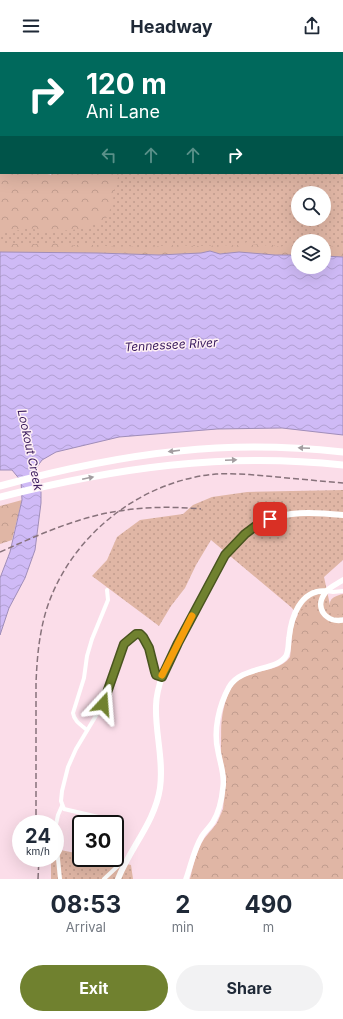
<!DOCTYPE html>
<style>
body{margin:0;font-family:Inter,sans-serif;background:#f2f2f3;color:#1f2937;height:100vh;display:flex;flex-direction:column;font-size:15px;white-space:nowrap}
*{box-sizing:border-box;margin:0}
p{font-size:13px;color:#747a83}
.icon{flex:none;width:22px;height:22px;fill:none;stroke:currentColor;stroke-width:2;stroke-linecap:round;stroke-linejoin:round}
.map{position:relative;height:827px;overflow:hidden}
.side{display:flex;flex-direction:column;background:#fff;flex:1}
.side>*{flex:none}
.guide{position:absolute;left:0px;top:0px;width:343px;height:122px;box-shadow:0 4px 16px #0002;background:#00695c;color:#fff;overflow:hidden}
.controls{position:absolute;left:291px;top:134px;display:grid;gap:8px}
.controls a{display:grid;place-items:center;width:40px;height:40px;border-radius:50%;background:#fff;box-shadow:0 4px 16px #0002;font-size:20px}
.speed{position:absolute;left:12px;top:763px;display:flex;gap:8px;font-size:20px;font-weight:700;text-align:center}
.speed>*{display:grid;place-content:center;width:52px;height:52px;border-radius:50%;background:#fff;box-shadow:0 4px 16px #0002;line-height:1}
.speed small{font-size:10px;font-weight:400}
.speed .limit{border:2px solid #111;border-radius:6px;background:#fff;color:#111}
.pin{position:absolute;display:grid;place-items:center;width:34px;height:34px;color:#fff;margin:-17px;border-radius:8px;box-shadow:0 2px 6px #0006}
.me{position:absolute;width:44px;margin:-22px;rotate:19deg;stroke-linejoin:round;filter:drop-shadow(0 0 3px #0008)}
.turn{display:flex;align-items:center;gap:14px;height:84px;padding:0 20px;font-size:18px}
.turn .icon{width:52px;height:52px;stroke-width:2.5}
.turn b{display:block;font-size:28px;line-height:34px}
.lanes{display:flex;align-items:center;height:38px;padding:0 20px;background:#0003;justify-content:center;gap:20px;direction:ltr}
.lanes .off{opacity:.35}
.eta{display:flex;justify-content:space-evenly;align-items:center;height:68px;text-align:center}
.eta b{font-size:24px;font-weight:700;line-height:28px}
.button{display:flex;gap:8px;margin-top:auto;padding:8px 20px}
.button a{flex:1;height:46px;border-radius:24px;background:#70812f;color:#fff;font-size:16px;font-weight:700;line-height:46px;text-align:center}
.button a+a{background:#f2f2f3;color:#1f2937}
header{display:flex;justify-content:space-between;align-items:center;height:52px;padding:0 20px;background:#fff;font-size:18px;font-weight:700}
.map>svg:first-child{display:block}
.green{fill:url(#green-dots);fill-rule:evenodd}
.forest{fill:url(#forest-crowns)}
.water{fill:url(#water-waves);stroke:#a08db9}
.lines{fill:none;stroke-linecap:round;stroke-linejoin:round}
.street{stroke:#fff;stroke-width:4}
.secondary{stroke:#fff;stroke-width:5.5}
.primary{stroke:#fff;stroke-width:6}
.highway{stroke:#fff;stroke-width:7}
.rail{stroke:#87727b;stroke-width:1.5;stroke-dasharray:6 3;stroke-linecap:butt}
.oneway{fill:#a39da0}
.route-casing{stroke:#49541f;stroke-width:10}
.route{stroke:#70812f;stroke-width:7}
.slow{stroke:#f59e0b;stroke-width:7}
.labels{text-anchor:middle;stroke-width:3;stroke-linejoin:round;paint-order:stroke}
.water-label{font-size:12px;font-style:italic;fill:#391a5d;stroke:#feeff5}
</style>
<header><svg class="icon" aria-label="menu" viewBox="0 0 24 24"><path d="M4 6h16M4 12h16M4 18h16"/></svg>Headway<svg class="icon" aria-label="share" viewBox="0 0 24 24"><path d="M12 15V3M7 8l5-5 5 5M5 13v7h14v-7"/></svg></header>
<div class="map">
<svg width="343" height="827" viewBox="0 0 343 827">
<defs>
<pattern id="green-dots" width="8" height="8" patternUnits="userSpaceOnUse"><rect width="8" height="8" fill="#e0b6a5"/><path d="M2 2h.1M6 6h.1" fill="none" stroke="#c19c8e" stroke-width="1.8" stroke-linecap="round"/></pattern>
<pattern id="forest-crowns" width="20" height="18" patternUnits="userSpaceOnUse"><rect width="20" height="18" fill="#e0b6a5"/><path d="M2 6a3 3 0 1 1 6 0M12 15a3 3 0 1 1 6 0" fill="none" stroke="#c19c8e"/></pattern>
<pattern id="water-waves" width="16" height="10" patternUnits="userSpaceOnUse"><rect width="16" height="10" fill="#cfbaf6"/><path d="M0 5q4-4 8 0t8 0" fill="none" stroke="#b2a0d3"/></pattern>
</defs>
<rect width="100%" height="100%" fill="#fbdde9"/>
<g class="green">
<path d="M342 101H343V205L324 204V189H298V203L0 200V121H43L51 123 52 121H342ZM298 141H324V167H298Z"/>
<polygon points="343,438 343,508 324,525 330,553 343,551 343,656 201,793 217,771 223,757 226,726 221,701 221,689 224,666 290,608 300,565 291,555 211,488 196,513 185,536 171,554 159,574 92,524 107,508 117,485 140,468 183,462 193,453 212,445 247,440"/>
<polygon points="55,797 81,802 81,806 99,806 131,813 133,827 51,827 51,806 55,806"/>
</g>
<g class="forest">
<polygon points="0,0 331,0 1,1 1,9"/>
<polygon points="0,121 43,121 51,123 52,121 120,121 116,130 112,153 105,169 82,177 46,180 29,176 5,181 0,181"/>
<polygon points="249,189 252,193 259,192 262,195 269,192 280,195 289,192 298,194 298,203 275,203 239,200 220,202 210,199 201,201 159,203 97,201 0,200 0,192 40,192 62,191 75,194 80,192 118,195 128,194 143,196 169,193 195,194 241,193"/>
<polygon points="324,193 341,196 343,195 343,205 324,204"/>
<polygon points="22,448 12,488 0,492 0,454"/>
<path d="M343 542V563L334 562C326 550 330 545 343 542Z"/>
<path d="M310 554 314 555C318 569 329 575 343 573V827H190C193 814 197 798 204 787 215 773 221 770 226 751 230 731 226 719 223 700 219 680 221 653 232 635 245 615 278 623 290 605 293 588 289 560 310 554Z"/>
</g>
<polygon class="water" points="210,199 220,202 239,200 275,203 298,203 298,215 324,215 324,204 343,205 343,383 282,376 217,377 119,385 56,400 42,408 37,415 36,424 41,439 41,451 35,498 25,526 9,556 0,583 0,526 10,500 22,448 21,429 12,418 0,418 0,200 97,201 159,203 201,201"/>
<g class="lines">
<g class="street">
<polyline points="326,539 333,540 343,539"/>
<path d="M87 678C81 673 74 669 73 661L84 626 87 604 92 587 108 548 107 538"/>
<polyline points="107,767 64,757 61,749 62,739 68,715 76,697 103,652 124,592 136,582 139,582 143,585 149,596 155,620 156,623 162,625"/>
<polyline points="55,777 60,827"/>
<polyline points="55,777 58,763 62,754"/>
<polyline points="104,827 119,813 125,812"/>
</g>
<g class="secondary">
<path d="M343 528C337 532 329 535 325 541 314 556 326 571 343 568"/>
<path d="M186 827C191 813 194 797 202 784 205 779 210 775 213 770 219 760 222 746 223 735 225 723 220 711 218 699 213 679 219 653 229 635 241 614 277 619 286 604 289 598 288 592 289 586 291 566 300 537 326 539"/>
</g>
<path class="primary" d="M118 827C130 796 155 770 160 736 164 708 155 681 156 654 156 641 160 630 164 618L225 503C258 459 292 458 343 463"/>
<g class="highway">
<path d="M0 434C59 418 119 405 179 399 233 393 289 394 343 400"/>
<path d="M0 445C115 416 224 400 343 413"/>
</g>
<g class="rail">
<path d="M0 500C25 489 51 477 77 469 116 456 160 453 201 457"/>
<path d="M36 772V631C37 606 39 583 46 559 69 485 139 429 216 422 236 421 257 423 277 425 299 427 321 429 343 431"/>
<polyline points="38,827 39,806"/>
</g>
</g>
<defs><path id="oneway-solid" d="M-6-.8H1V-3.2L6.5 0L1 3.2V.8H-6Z"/></defs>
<g class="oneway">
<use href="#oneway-solid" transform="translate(304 396) rotate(-177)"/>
<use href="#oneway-solid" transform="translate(174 399) rotate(173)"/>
<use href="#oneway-solid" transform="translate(231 408) rotate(-3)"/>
<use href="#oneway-solid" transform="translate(88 426) rotate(-12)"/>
</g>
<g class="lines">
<g class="route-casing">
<polyline id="route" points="103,652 124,592 136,582 140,582 143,585 149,596 155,620 156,623 162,625 178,591 225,503 245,482 257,473 270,467"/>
</g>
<use href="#route" class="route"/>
<polyline class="slow" points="162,623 192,564"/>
</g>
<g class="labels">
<g class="water-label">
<text transform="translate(171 293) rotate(-3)" y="4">Tennessee River</text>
<text transform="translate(30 398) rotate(78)" y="4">Lookout Creek</text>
</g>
</g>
</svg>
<div class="controls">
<a><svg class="icon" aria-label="search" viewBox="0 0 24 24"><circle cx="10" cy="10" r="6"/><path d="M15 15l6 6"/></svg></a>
<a><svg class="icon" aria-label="layers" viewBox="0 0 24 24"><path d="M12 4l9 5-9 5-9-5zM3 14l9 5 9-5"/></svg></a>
</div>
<div class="speed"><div>24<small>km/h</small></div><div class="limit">30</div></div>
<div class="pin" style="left:270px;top:467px;background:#d93025"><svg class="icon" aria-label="arrive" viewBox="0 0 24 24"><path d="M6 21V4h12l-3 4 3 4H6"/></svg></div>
<svg class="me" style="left:103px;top:652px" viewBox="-20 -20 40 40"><path d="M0-17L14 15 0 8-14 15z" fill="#70812f" stroke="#fff" stroke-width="4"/></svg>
<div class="guide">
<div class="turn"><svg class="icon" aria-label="right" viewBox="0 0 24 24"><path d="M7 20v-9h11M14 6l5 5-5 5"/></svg><div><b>120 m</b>Ani Lane</div></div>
<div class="lanes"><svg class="icon off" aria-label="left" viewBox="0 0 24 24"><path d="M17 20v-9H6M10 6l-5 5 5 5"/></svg><svg class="icon off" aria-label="ahead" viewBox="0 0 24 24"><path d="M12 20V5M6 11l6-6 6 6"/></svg><svg class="icon off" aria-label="ahead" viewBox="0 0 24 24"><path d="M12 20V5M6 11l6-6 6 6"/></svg><svg class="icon" aria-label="right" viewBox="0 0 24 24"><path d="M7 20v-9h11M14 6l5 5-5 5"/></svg></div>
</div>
</div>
<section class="side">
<div class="eta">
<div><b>08:53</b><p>Arrival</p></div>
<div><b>2</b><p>min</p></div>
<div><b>490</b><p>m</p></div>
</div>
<div class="button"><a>Exit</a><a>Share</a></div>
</section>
